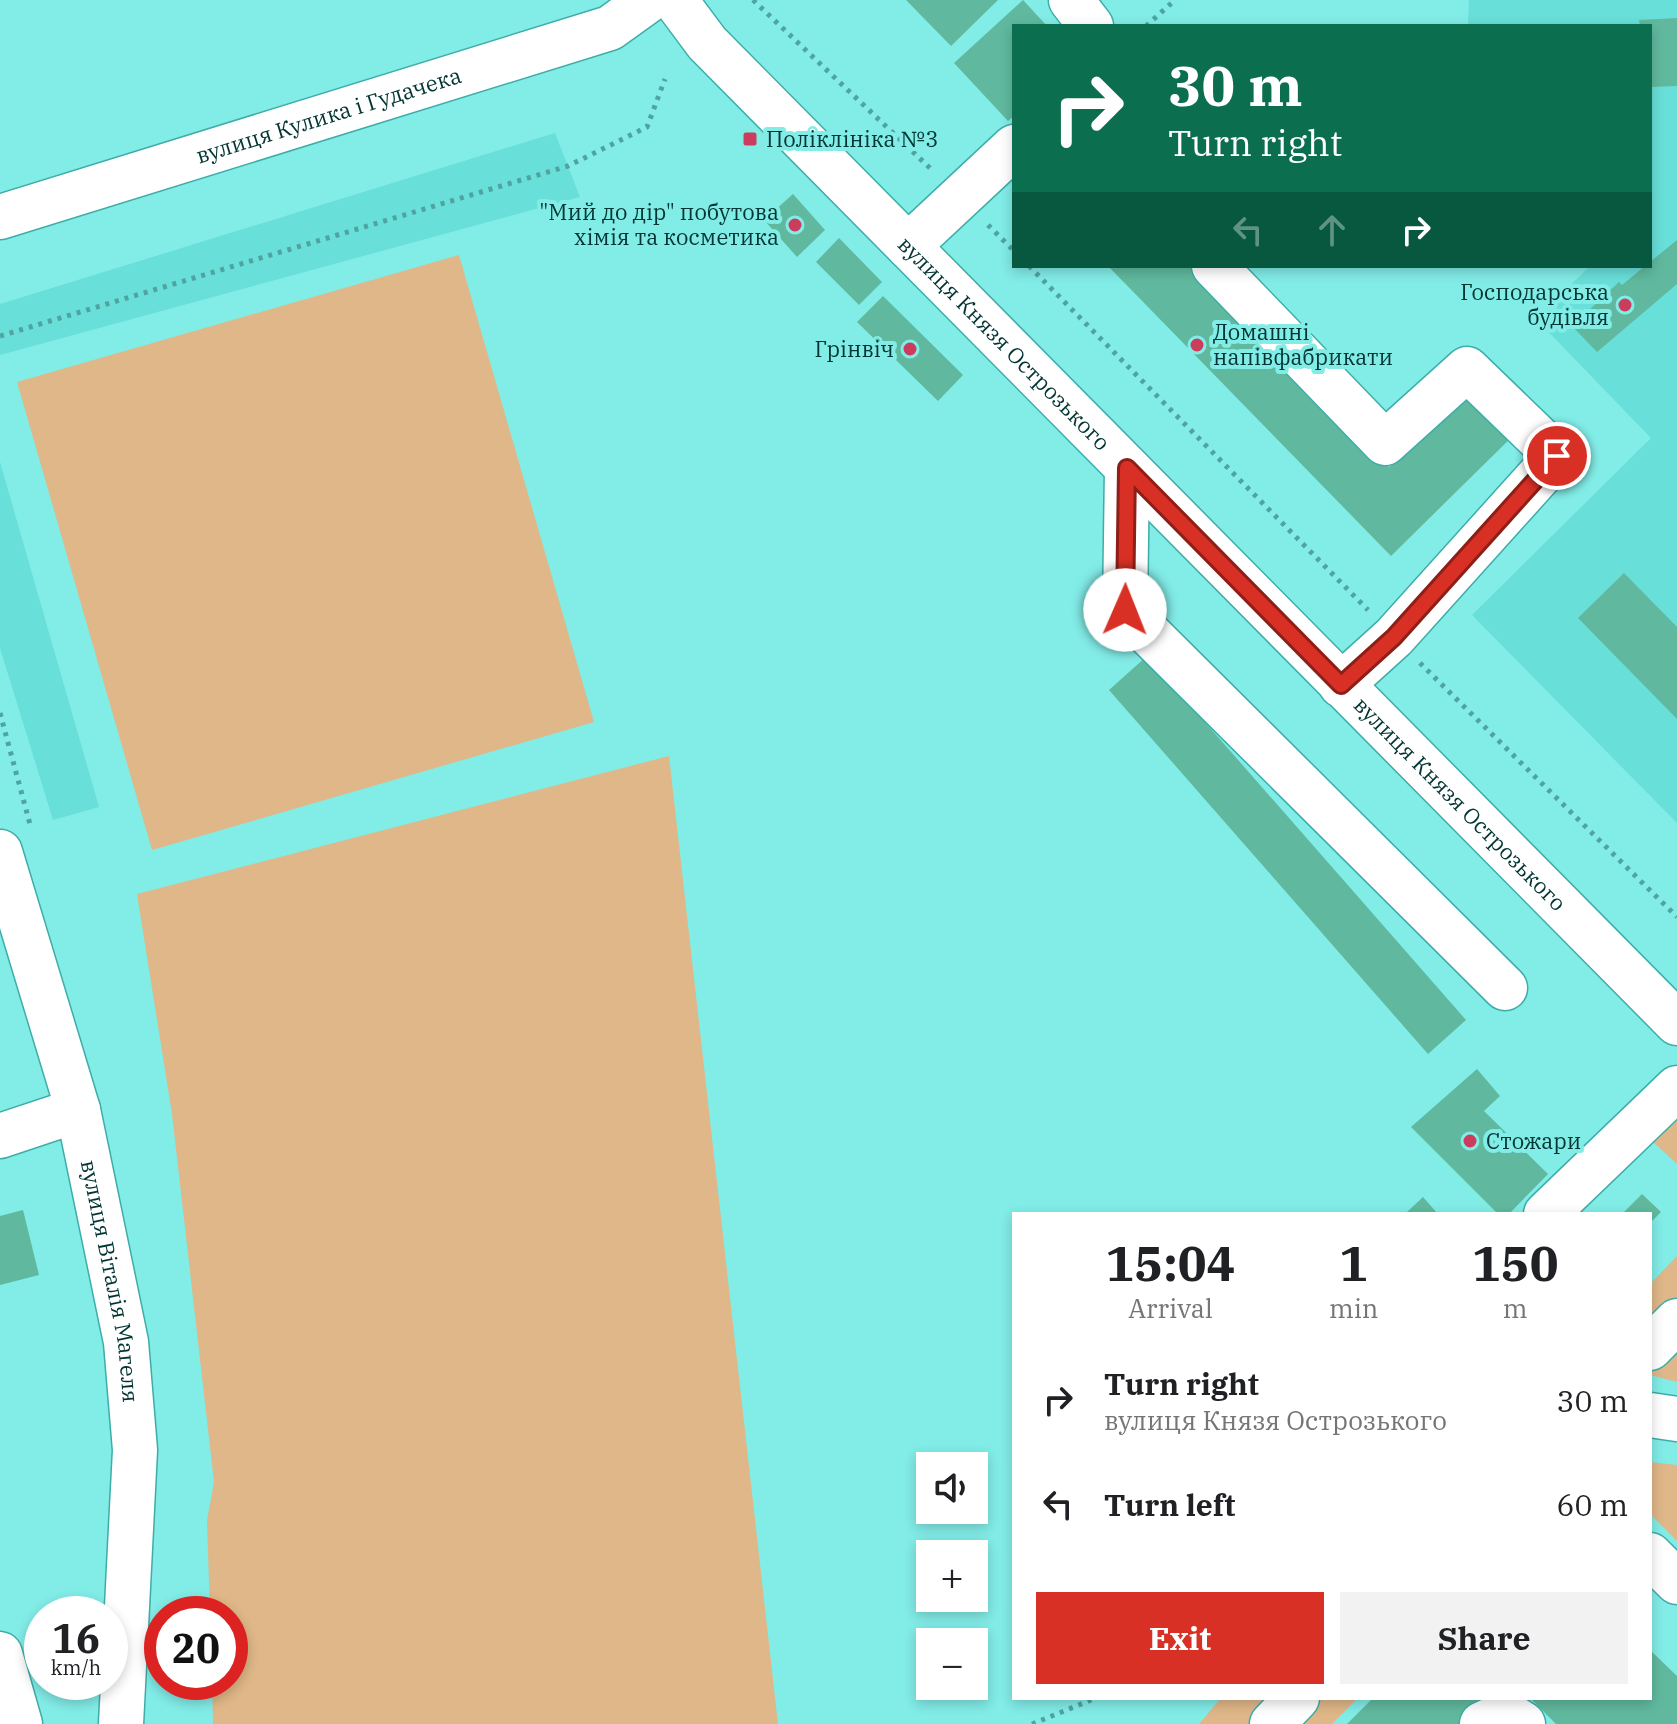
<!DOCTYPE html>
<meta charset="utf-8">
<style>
body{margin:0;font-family:"IBM Plex Serif",serif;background:#f2f2f2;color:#202124;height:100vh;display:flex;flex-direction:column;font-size:30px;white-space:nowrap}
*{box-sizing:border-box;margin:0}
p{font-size:26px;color:#757577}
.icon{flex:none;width:44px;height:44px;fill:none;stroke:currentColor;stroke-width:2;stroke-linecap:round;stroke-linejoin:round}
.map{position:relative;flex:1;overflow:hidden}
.details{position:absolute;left:1012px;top:1212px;width:640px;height:488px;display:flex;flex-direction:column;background:#fff;border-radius:0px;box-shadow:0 4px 12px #0003}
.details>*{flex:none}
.hud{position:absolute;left:1012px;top:24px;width:640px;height:244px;border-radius:0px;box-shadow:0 4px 12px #0003;background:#0b6e4f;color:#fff;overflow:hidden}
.tools{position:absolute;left:916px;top:1452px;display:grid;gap:16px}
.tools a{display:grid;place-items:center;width:72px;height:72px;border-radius:0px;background:#fff;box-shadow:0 4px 12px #0003;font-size:40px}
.speed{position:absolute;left:24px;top:1596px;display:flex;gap:16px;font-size:40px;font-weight:700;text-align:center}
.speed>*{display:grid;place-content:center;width:104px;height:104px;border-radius:50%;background:#fff;box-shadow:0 4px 12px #0003;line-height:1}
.speed small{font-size:20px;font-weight:400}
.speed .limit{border:12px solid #d22;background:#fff;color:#111}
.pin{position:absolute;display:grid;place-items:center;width:68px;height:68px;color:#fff;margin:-34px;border:4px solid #fff;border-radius:50%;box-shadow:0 2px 8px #0007}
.me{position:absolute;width:88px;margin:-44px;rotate:1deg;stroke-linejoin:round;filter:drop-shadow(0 0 6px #0008)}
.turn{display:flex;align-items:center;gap:28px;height:168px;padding:0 24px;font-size:36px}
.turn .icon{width:104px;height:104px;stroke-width:2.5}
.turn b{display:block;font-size:56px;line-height:68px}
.lanes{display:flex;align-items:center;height:76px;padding:0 24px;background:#0003;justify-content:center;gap:40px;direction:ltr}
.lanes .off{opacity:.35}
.eta{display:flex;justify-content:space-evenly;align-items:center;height:136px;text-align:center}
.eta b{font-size:48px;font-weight:700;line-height:56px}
.primary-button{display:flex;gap:16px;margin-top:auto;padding:16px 24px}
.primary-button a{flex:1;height:92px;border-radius:0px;background:#d93025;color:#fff;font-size:32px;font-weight:700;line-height:92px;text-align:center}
.primary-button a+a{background:#f2f2f2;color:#202124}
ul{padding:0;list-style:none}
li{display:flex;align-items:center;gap:24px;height:104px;padding:0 24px}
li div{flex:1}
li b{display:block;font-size:30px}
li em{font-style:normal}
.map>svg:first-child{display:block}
.built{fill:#69dfda}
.green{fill:#dfb788}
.building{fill:#60b99e}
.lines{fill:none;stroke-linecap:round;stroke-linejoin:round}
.minor-casing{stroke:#3eada9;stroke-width:47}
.major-casing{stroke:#3eada9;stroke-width:47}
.path{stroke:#4fa4a0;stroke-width:5;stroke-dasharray:4 6;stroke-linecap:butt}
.minor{stroke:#fff;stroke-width:44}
.major{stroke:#fff;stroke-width:44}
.route-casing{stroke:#8d1f18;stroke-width:20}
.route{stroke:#d93025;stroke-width:14}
.poi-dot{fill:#cb3c5d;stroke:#82ece7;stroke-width:3}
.labels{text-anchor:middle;stroke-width:8;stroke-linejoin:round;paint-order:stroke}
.street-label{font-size:22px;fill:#023533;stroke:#82ece7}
.poi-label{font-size:22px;fill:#023533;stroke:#82ece7;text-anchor:start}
</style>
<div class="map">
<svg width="1677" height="1724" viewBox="0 0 1677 1724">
<rect width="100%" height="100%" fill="#82ece7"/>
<g class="built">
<polygon points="1469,0 1677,0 1677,823 1472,615 1651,438 1536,319 1590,266 1650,266 1650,26 1468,26"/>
<polygon points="555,133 580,197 0,355 0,304"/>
<polygon points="0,462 99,807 53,820 0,648"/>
</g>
<g class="green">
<polygon points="459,255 594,722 152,850 17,382"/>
<polygon points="669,756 778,1724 213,1724 212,1682 230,1682 230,1614 210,1614 207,1520 214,1482 172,1114 137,894"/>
<polygon points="1677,1115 1677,1164 1649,1138"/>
<polygon points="1677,1256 1677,1301 1650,1329 1650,1284"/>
<polygon points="1677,1330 1677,1382 1650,1375 1650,1358"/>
<polygon points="1650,1462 1677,1465 1677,1541 1650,1514"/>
<polygon points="1221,1698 1283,1698 1257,1724 1199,1724"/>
<polygon points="1311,1698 1358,1698 1332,1724 1285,1724"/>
</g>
<g class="building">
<polygon points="906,0 998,0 951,46"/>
<polygon points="1023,0 1047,26 1014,26 1014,116 1008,121 954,63"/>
<polygon points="1677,18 1677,86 1650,87 1650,26 1640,26 1639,20"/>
<polygon points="793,194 825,230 797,257 764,220"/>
<polygon points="839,238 882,282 859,305 816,262"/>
<polygon points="1677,240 1677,284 1597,352 1572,326 1619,282 1622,285 1645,266 1650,266 1650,262"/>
<polygon points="1108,266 1193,266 1389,467 1478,379 1524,425 1391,556"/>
<polygon points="883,296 963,375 938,401 857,322"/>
<polygon points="1624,573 1677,627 1677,719 1578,618"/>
<polygon points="1147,656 1466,1020 1428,1054 1109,690"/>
<polygon points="1477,1069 1500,1096 1484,1111 1548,1174 1509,1214 1498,1214 1411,1127"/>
<polygon points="1642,1194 1661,1212 1650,1223 1650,1214 1622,1214"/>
<polygon points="1423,1197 1438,1214 1410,1214 1407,1212"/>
<polygon points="23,1210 39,1275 0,1285 0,1216"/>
<polygon points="1650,1650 1677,1676 1677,1724 1556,1724 1530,1698 1650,1698"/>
<polygon points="1373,1698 1485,1698 1460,1724 1347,1724"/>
</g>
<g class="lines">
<g class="minor-casing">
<g id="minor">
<path id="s1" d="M675 0 707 43 1677 1023"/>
<polyline points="1071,0 1091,26"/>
<polyline points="908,246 1014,147"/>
<polyline points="1214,266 1385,443 1467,369 1557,456 1394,637 1341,685"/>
<polyline points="1127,468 1125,610 1505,988"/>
<path id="s2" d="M0 852 78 1110 126 1342 135 1450 121 1724"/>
<polyline points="0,1136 78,1110"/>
<polyline points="1546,1214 1677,1088"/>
<polyline points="1650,1348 1677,1321"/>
<polyline points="1650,1415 1677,1419"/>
<polyline points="1650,1555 1677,1582"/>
<polyline points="0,1654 20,1724"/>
<polyline points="1272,1724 1297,1698"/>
<polyline points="1482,1724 1506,1713 1523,1724"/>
</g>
</g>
<g class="major-casing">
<g id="major">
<path id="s3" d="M0 217 610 28 649 0"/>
</g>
</g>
<g class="path">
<polyline points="753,0 932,170"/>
<polyline points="1146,26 1175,0"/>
<polyline points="988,225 1014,251"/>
<polyline points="1029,266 1368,610"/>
<polyline points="0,336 568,166 647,127 665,79"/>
<polyline points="1420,663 1677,917"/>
<polyline points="0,713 31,828"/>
<polyline points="1032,1724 1096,1698"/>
</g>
<use href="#minor" class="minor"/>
<use href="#major" class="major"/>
</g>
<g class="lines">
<g class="route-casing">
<polyline id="route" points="1125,610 1127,468 1341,685 1394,637 1557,456"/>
</g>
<use href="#route" class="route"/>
</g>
<g class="poi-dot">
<rect x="742" y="131" width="16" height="16" rx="4"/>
<circle cx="795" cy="225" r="8"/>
<circle cx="1625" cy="305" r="8"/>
<circle cx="1197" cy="345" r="8"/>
<circle cx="910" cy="349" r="8"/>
<circle cx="1470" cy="1141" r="8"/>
</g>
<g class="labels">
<g class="street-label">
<text dy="8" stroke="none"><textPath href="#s3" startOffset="344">вулиця Кулика і Гудачека</textPath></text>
<text dy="8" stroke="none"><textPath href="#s1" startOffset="476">вулиця Князя Острозького</textPath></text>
<text dy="8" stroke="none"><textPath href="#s1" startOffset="1124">вулиця Князя Острозького</textPath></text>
<text dy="8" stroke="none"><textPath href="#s2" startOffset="444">вулиця Віталія Магеля</textPath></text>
</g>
<g class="poi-label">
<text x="766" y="147">Поліклініка №3</text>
<text x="779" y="220" text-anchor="end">"Мий до дір" побутова<tspan x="779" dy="25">хімія та косметика</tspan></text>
<text x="1609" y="300" text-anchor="end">Господарська<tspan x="1609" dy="25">будівля</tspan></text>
<text x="1213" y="340">Домашні<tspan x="1213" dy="25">напівфабрикати</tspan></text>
<text x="894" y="357" text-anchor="end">Грінвіч</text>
<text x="1486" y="1149">Стожари</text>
</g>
</g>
</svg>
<div class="tools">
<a><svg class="icon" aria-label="sound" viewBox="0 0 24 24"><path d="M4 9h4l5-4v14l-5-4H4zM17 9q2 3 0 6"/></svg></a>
<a>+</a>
<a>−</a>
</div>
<div class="speed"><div>16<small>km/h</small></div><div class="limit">20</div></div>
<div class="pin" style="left:1557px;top:456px;background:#d93025"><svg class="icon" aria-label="arrive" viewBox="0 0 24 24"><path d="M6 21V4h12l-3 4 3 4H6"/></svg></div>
<svg class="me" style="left:1125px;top:610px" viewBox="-20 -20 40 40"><circle r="19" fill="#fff"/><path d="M0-13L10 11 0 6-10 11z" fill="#d93025"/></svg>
<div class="hud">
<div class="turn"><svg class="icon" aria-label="right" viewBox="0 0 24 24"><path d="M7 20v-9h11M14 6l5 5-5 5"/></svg><div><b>30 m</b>Turn right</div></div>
<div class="lanes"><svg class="icon off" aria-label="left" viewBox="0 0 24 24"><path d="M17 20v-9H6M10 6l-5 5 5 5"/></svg><svg class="icon off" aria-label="ahead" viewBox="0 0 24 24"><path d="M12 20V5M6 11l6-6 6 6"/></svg><svg class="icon" aria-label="right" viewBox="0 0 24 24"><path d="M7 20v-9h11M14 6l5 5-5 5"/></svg></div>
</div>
<section class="details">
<div class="eta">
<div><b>15:04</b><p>Arrival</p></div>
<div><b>1</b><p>min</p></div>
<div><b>150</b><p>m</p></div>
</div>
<ul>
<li><svg class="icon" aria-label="right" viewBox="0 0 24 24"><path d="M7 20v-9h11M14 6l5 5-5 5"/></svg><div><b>Turn right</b><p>вулиця Князя Острозького</p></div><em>30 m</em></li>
<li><svg class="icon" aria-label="left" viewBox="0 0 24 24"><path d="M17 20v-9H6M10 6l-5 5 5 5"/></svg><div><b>Turn left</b></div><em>60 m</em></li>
</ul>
<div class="primary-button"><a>Exit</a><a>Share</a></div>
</section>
</div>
